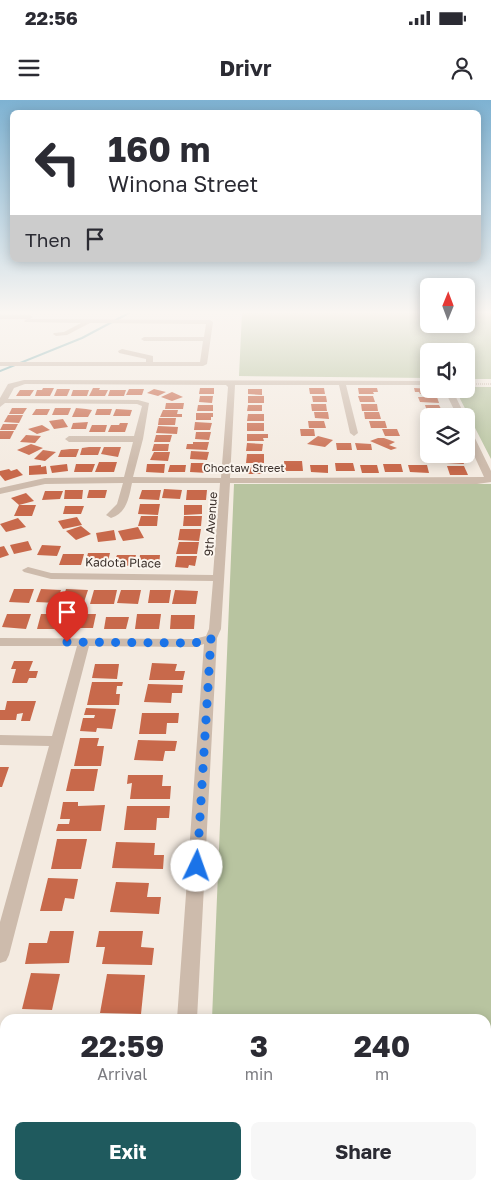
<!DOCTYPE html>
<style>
body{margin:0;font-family:"Golos Text",sans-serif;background:#f7f7f7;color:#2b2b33;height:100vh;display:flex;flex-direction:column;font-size:19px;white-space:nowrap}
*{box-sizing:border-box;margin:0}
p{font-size:16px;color:#7c7c81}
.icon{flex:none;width:28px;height:28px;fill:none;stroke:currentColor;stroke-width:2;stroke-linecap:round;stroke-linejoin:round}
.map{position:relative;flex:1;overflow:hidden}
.details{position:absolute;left:0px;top:914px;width:491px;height:176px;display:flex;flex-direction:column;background:#fff;border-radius:15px 15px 0 0;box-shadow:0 2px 12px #0003}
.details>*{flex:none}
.hud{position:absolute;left:10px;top:10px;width:471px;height:152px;border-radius:8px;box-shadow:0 2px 12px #0003;background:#fff;color:#2b2b33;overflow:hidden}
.needle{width:32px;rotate:1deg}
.tools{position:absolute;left:420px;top:178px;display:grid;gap:10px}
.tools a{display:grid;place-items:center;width:55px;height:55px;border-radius:8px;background:#fff;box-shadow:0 2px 12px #0003;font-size:25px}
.pin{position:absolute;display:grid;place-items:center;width:42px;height:42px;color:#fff;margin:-51px -21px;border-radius:50% 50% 50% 0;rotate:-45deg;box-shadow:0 0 5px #0007}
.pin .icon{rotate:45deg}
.me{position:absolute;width:55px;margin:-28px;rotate:3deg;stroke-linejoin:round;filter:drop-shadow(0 0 4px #0008)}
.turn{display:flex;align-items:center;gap:18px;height:105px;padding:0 15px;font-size:22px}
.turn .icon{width:65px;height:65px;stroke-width:2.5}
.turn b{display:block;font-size:35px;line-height:42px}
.then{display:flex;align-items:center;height:48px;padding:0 15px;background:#0003;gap:10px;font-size:19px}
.eta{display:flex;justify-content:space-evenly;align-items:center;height:85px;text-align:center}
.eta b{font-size:30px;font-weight:700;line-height:35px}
.button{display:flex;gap:10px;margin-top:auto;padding:10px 15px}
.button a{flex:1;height:58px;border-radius:8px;background:#1f5a5e;color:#fff;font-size:20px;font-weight:700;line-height:58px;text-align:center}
.button a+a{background:#f7f7f7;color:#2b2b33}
.status{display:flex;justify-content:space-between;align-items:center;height:35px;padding:0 25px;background:#fff;direction:ltr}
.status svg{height:14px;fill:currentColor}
header{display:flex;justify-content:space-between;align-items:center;height:65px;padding:0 15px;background:#fff;font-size:22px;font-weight:700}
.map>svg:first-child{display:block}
.green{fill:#b8c4a0}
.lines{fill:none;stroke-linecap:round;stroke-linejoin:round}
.stream{stroke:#7fb0b2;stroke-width:2}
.building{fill:#c8694b}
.path{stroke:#b9a596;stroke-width:1;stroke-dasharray:1 1;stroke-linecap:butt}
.minor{fill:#cdbbac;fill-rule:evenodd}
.route{stroke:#1a73e8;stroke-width:9;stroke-dasharray:0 16.2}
.labels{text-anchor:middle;stroke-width:4;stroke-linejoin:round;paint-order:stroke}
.far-street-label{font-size:11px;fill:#3b302b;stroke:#fbf5ee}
.street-label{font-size:12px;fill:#3b302b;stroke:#fbf5ee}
</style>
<div class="status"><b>22:56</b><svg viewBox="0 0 49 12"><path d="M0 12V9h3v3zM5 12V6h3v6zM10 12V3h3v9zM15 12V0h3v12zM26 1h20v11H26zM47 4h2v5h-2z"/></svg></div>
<header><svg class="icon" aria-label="menu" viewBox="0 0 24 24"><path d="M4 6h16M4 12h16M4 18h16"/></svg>Drivr<svg class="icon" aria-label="person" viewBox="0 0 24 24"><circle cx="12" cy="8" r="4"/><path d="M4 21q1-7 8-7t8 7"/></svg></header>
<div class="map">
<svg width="491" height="1089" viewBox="0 0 491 1089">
<rect width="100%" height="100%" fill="#f4ebe1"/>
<g class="green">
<polygon points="242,213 429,213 429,224 466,224 466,213 491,213 491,279 466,279 466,251 429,251 429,278 239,276"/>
<polygon points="466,287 491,287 491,359 455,289 466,289"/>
<polygon points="234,384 491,384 491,1089 204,1089 204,1085 486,1085 486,919 212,919"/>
</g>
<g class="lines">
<polyline class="stream" points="0,271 82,238 129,213"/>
</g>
<g class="building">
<polygon points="43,288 54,288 50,296 35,296 37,290 42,290"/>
<polygon points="93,288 100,288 99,290 108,290 105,296 89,296"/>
<polygon points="200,288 214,288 214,294 199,294"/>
<polygon points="309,288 324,288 325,294 310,294"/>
<polygon points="358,288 377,288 378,292 373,292 374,294 359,294"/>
<polygon points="414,288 433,289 435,294 420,294 419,292 415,292"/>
<polygon points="57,289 70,289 67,296 54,296"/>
<polygon points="129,289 144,289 142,295 126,295"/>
<polygon points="154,289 166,292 158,296 147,293"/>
<polygon points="248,289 262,289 262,295 248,294"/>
<polygon points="20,290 34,290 30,296 16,296"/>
<polygon points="73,290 89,290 87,296 71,296"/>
<polygon points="110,290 126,290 124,296 108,296"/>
<polygon points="172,292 183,297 172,301 161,297"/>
<polygon points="200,296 213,296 212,303 199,302"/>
<rect x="248" y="296" width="16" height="7"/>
<polygon points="312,296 326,296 327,302 313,302"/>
<polygon points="358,296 373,296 375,302 360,302"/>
<polygon points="418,297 437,297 439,303 420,302"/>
<polygon points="166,303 184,303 183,309 165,309"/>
<polygon points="311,304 326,304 327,311 312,311"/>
<polygon points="361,304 377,304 378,311 362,311"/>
<polygon points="198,305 213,305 213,311 197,311"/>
<polygon points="248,305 262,305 262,311 247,311"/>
<polygon points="425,305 439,305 442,311 427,311"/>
<polygon points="12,308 27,308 23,314 9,314"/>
<polygon points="55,308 71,308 68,315 52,315"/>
<polygon points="76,308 86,309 92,310 88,317 72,317"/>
<polygon points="36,309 50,309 47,315 32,315"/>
<polygon points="97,309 112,309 110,315 95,315"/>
<polygon points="116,309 132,310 130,316 113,316"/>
<polygon points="163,310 178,310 177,314 182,314 182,317 160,317"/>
<polygon points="314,312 328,312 329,319 315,318"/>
<polygon points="364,312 379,312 381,319 365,319"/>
<polygon points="196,313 213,313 213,317 211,317 211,320 196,320"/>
<polygon points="248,314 264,314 264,321 247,321"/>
<polygon points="8,315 23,315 19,323 4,322"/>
<polygon points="159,318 176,318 175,325 158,325"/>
<polygon points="63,319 68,327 54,329 49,321"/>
<polygon points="308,321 324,321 326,328 309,328"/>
<polygon points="369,321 385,321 387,328 371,328"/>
<polygon points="88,322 86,329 71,329 73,323"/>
<polygon points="195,322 212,323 210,330 194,330"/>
<polygon points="120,323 128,323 125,332 108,332 111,325 119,325"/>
<rect x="247" y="323" width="17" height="8"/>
<polygon points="3,324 18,324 15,330 0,330"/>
<polygon points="42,325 50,330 37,334 28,329"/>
<polygon points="92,325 107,325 105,332 89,332"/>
<polygon points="158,326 178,327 177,334 156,333"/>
<polygon points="300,329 314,329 315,336 301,336"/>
<polygon points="382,329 397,329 400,336 385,336"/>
<polygon points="0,331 14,331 10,339 0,339"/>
<polygon points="196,332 211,332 209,340 195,339"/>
<polygon points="247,334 268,334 268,338 263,338 264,341 247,341"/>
<polygon points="26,335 41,336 35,343 20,342"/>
<polygon points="156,335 172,335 170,342 154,342"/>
<polygon points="318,336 333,340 325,347 307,344"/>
<polygon points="378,338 384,338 395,342 389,345 397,348 391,350 370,341"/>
<polygon points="193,342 209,342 207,350 186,349 187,344 193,344"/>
<polygon points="247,343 263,344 262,351 246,351"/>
<polygon points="336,343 351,343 352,350 337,350"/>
<polygon points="355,343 371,344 372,350 357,350"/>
<polygon points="31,344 43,348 29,355 17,350"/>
<polygon points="154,344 169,344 168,351 152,351"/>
<polygon points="89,347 101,347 98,355 80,355 82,348"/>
<polygon points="104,347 121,347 118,357 101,354"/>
<polygon points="70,349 79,349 76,357 58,357 61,350"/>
<polygon points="43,350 56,352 45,361 34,359"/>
<polygon points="191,351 209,352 207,360 190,359"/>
<polygon points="154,352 170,352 168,361 150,360"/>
<polygon points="247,354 264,354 264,363 246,363"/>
<polygon points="443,355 460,355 464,364 446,363"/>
<polygon points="284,361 302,361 303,371 285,371"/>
<polygon points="99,362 117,362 114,372 95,372"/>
<polygon points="191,363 210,363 208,373 190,372"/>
<polygon points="335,363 353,363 355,371 336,371"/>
<polygon points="67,364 68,371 52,373 50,366"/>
<polygon points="76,364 95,364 92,372 74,372"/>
<polygon points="147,364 165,364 164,373 146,372"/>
<polygon points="383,364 401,364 403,372 385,372"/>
<polygon points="41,365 41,367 46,366 47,374 29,375 29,366"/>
<polygon points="170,365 186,365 185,372 168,372"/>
<rect x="246" y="365" width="17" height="9"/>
<polygon points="310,365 328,365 328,373 311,372"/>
<polygon points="360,365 377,365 379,373 362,373"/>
<polygon points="408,365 427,365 429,373 410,372"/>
<polygon points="447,366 464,366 468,375 450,375"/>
<polygon points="9,369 11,371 17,369 23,375 5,381 0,375 0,371"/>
<polygon points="164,389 182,390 180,399 162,398"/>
<polygon points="65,390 83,390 82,399 64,399"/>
<polygon points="89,390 107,390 105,398 87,398"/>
<polygon points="142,390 161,390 159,400 139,399"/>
<polygon points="187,390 207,390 206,400 186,400"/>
<polygon points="45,391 63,391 60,399 42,400"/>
<polygon points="26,393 34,401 19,405 11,398"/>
<polygon points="140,404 160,404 158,415 138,414"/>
<polygon points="19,405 36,405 32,416 14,416"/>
<polygon points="184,405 202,405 202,414 184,415"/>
<polygon points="65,406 84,406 81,414 63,414"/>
<polygon points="141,416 158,416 157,426 138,426"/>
<polygon points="184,416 202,416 201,426 183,426"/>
<polygon points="77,417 82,425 63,429 58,421"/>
<polygon points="18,418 26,427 6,432 0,424"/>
<polygon points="81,426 91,434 76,440 66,431"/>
<polygon points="138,427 144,438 123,441 118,431"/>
<polygon points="180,429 201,429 199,441 178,440"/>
<polygon points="114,430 116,440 98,442 96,433"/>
<polygon points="28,441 32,450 14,454 10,445"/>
<polygon points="179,442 199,442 197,454 176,454"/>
<polygon points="42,445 61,446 57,456 37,455"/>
<polygon points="4,446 9,455 0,458 0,447"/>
<polygon points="88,453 110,453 107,465 85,465"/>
<polygon points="63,454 84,454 81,465 59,465"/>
<polygon points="117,455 136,455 133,466 113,465"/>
<polygon points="140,455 160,455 159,465 139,465"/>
<polygon points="177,456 197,456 195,466 189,465 188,468 175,467"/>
<polygon points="14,489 34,489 29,503 9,502"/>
<polygon points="41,489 61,490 57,503 36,502"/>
<polygon points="66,489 88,490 84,502 62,502"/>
<polygon points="94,490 117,490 114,504 90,504"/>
<polygon points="121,490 141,490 138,504 117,503"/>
<polygon points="150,490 171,490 169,503 148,503"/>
<polygon points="175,490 198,491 196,504 172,504"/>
<polygon points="57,510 67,510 61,529 37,529 41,514 55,514"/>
<polygon points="7,514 31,514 26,529 2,527"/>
<polygon points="84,514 96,514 93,528 69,528 72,515"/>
<polygon points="137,514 161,514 159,529 135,529"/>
<polygon points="171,515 195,515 194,529 170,529"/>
<polygon points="106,517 129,517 126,529 104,529"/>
<polygon points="14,561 33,561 29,571 38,571 36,578 29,578 27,583 12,583 16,569 11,569"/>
<polygon points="152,563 177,564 175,571 185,571 183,580 149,580"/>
<polygon points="95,564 119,564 117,579 92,578"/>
<polygon points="92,582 123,582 122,586 117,586 116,594 120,594 119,605 87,605"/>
<polygon points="148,584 183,585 182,593 172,593 171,603 144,602"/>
<polygon points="7,601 36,601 30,621 21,621 23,613 17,614 16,620 0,620 0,610 5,610"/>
<polygon points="86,608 116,609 112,629 97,628 96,632 80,631 83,618 94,618 95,615 84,615"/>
<polygon points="142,613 179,613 178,623 167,623 166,634 139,634"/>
<polygon points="80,638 99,638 97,646 104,646 101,666 74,666"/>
<polygon points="138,640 177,641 175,651 165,651 163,661 134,660"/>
<polygon points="0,667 9,667 2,687 0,687"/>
<polygon points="71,669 98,669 94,691 66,691"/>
<polygon points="128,675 163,675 162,686 171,686 170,699 130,699 132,683 127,684"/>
<polygon points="63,702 78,702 78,706 105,705 101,731 56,731 58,724 69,724 70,719 60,719"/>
<polygon points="127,706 170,706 169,718 157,718 156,730 124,730"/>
<polygon points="57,739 87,739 81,769 51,769"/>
<polygon points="116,742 155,743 154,755 164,755 163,769 112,768"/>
<polygon points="48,778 78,779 74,799 65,798 62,811 40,811"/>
<polygon points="116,782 149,783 147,797 161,797 159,814 110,812"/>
<polygon points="50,831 74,831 69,863 25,864 29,843 47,843"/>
<polygon points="99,831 143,831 141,847 154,848 152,865 102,864 105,847 96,847"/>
<polygon points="31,873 60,874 52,910 22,909"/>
<polygon points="107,874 145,875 141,914 100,913"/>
<polygon points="1,986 5,986 5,1007 0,1007"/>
</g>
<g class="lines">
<polyline class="path" points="466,284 491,284"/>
<g class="minor">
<polygon points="0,215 30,215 33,217 30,219 0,219"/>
<polygon points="27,219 210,220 213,222 207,264 203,266 0,266 0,262 146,262 146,259 119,253 118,251 122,249 153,256 153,262 200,262 203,241 144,241 141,239 144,237 204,237 206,224 90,223 67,235 56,236 53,234 54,233 64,232 81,223 25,222 24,221"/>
<path d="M24 280 429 281V285H346L358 333 354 336 350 333 339 285H235L230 378 484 377 466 338V326L470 328 491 371V382L477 384 230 383 221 529 217 538 197 919H177L204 544 195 547 89 546 9 855 6 861 0 863V822L49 646 0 645V635L52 636 77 546H0V538L194 539 206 536 209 529 213 481 51 479 24 472 22 470 28 467 51 473 213 475 220 383H132C129 397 127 413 111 418L106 415 117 404 123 383 45 384 0 394V388L45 378 124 377 133 342H69L65 339 69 336H134L142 306 137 304 5 303 0 307V298L8 284ZM25 284 226 285 228 287 221 378 133 377 143 339 149 303 138 300 8 299 14 288Z"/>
<polygon points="444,289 452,289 465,316 457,316"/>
<polygon points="0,1065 5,1065 5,1085 10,1085 0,1087"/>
<polygon points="166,1085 188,1085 187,1089 165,1089"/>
</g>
</g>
<linearGradient id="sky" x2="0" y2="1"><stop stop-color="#7eb2d2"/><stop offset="0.58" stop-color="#faf6f2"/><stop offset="1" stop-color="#faf6f2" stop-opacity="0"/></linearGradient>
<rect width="491" height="366" fill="url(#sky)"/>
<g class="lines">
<polyline class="route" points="67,542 195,543 211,538 197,766"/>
</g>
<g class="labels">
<g class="far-street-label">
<text x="244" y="372">Choctaw Street</text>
</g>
<g class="street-label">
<text transform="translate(211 424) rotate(-86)" y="4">9th Avenue</text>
<text transform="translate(123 463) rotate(1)" y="4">Kadota Place</text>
</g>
</g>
</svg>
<div class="tools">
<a><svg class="needle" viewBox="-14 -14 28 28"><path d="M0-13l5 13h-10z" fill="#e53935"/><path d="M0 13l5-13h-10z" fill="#7c7c81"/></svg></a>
<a><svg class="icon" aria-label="sound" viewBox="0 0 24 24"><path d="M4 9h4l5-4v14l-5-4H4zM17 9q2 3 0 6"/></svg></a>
<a><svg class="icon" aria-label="layers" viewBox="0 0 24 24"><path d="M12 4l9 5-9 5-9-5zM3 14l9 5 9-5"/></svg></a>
</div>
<div class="pin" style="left:67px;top:542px;background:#d93025"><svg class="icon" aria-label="arrive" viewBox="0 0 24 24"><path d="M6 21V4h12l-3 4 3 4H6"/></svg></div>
<svg class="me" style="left:197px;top:766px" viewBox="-20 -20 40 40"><circle r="19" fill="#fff"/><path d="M0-13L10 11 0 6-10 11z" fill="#1a73e8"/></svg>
<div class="hud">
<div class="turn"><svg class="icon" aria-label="left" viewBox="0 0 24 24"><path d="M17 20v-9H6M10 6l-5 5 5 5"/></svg><div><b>160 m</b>Winona Street</div></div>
<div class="then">Then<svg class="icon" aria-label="arrive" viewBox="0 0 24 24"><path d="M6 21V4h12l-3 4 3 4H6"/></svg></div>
</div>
<section class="details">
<div class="eta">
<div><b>22:59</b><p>Arrival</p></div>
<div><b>3</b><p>min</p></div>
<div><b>240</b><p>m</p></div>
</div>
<div class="button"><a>Exit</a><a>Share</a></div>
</section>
</div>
